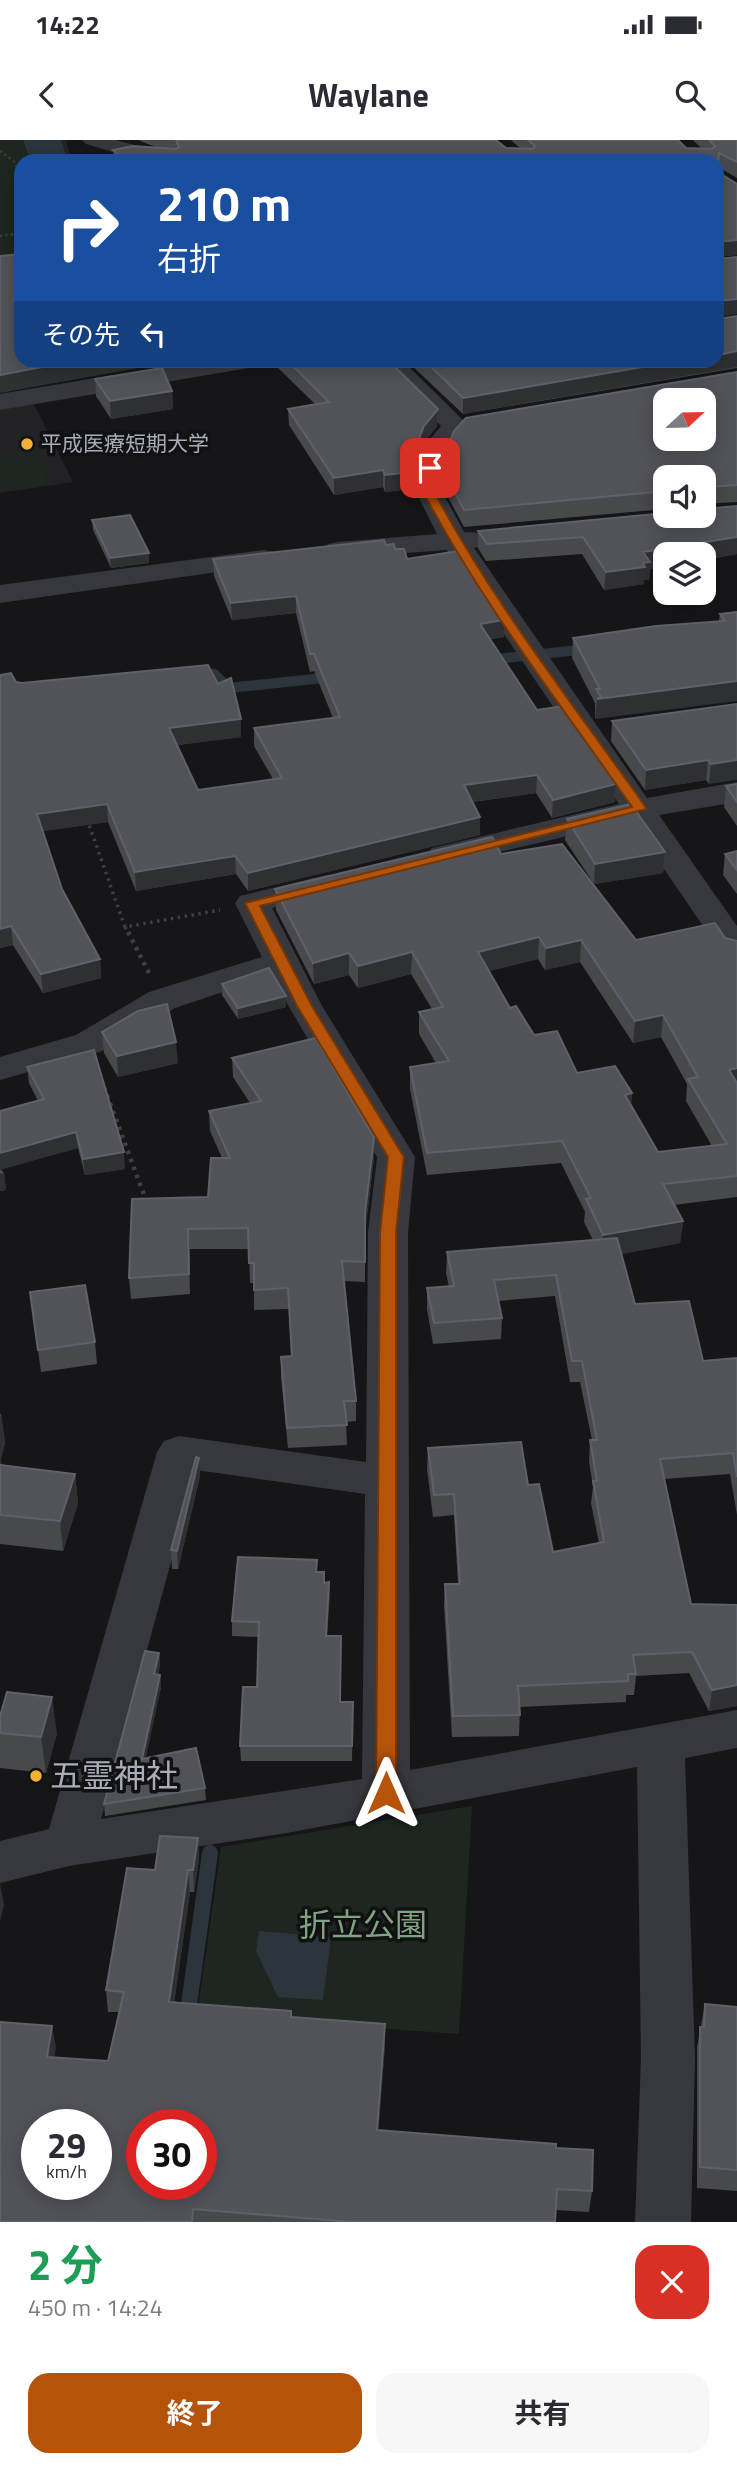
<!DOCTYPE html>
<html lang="ja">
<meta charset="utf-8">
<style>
body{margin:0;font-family:"Titillium Web","Noto Sans JP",sans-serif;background:#f7f7f7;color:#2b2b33;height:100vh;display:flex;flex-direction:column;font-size:26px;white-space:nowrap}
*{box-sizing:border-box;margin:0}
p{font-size:23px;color:#7c7c81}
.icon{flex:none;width:38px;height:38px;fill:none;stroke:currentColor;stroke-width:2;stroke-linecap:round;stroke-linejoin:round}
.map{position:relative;height:2082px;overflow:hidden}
.panel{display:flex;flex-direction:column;background:#fff;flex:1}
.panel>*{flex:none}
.guide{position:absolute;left:14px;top:14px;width:710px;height:214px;border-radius:21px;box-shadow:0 4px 18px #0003;background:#1a4fa0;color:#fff;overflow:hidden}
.needle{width:46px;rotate:68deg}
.controls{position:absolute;left:653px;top:248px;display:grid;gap:14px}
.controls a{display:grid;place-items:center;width:63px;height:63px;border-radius:14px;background:#fff;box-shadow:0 4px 18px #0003;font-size:35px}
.speed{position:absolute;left:21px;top:1969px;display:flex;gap:14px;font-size:35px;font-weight:700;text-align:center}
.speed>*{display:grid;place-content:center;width:91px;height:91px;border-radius:50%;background:#fff;box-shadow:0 4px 18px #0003;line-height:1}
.speed small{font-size:18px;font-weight:400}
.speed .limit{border:10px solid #d22;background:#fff;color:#111}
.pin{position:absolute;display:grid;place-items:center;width:60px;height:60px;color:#fff;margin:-30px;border-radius:14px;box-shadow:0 4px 10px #0006}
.me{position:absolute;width:77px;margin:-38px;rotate:0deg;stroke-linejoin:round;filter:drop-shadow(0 0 5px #0008)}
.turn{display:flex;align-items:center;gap:24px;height:147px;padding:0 28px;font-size:32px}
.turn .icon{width:91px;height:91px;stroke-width:2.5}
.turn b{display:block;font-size:49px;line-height:60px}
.then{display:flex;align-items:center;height:66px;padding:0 28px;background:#0003;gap:14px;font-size:26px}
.round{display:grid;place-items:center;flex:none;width:74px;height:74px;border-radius:21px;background:#f7f7f7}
.summary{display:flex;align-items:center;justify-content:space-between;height:119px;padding:0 28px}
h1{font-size:42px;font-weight:700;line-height:52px;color:#1e9e55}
.button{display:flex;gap:14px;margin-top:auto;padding:14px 28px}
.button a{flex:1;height:80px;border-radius:21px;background:#b45309;color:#fff;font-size:28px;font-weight:700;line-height:80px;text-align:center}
.button a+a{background:#f7f7f7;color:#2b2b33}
.status{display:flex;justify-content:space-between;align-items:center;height:49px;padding:0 35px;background:#fff;direction:ltr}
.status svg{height:19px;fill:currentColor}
header{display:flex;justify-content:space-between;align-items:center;height:91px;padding:0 28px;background:#fff;font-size:32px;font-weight:700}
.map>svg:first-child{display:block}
.built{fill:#222225}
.green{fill:#1e261f}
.water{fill:#2c353c}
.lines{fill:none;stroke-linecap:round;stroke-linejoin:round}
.stream-far1{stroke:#2c353c;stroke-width:10}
.stream{stroke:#2c353c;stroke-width:16}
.path-far2{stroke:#3d3f44;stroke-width:2.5;stroke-dasharray:2 3.5;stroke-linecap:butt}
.path-far1{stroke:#3d3f44;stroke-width:3.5;stroke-dasharray:2.5 4.5;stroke-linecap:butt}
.path{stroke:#3d3f44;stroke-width:4.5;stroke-dasharray:3.5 5;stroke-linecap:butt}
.minor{fill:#37383d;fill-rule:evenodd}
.wall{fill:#47494d;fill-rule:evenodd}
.shaded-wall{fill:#2f3033}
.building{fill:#525359;stroke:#5f6168;stroke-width:2;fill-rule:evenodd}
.route{fill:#b45309;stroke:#753606;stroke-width:2}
.poi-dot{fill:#f2b134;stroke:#111113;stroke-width:2.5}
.labels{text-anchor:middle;stroke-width:7;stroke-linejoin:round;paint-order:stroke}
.far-poi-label{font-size:21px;fill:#a8adb8;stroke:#111113;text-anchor:start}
.near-poi-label{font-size:32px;fill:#a8adb8;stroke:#111113;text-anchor:start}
.near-park-label{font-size:32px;fill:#7fa381;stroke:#111113}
</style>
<div class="status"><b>14:22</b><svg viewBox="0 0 49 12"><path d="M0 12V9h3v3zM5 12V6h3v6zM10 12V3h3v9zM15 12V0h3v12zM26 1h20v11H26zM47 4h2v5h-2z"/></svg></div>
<header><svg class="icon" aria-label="back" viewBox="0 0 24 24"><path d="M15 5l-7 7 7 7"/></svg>Waylane<svg class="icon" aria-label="search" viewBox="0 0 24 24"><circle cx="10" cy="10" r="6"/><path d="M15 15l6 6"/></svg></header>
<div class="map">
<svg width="737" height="2082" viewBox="0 0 737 2082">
<rect width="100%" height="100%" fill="#161618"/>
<polygon class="built" points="32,260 73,342 0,353 0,266"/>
<g class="green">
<polygon points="0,0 66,0 72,21 21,21 21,129 0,131"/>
<polygon points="38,312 48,344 0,351 0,316"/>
<polygon points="472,1666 459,1894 197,1875 221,1707"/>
</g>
<g class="water">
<polygon points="23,0 61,0 68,21 31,21"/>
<polygon points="259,1791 331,1797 323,1860 278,1857 256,1811"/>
</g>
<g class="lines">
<g class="stream-far1">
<polyline points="487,520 587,509"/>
<polyline points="196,535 214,534 229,548 333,537"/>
</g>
<polyline class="stream" points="187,1879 210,1713"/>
<g class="path-far2">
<polyline points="0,11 16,23 21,51"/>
<polyline points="0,96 21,93"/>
</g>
<g class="path-far1">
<polyline points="87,679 125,787 220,770"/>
<polyline points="125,787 129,794"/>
</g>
<g class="path">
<polyline points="128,792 149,833"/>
<polyline points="104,947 147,1063"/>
</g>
<g class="minor">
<polygon points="82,0 116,0 174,16 177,21 143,21 86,4"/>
<polygon points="203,220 267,220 264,225 255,227 0,270 0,254"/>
<polygon points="375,220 402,220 469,286 451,306 437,342 464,392 486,393 490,399 486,405 474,408 647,658 737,642 737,662 659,675 737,786 737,821 725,818 631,681 444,725 432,722 427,715 432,708 619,664 447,410 338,418 328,416 324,410 328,404 338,402 437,394 411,342 426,304 441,286"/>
<polygon points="264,410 274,412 278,418 274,424 0,463 0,445"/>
<path d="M327 735 339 738 344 745 339 752 272 768 322 866 415 1017 408 1093 410 1630 737 1570V1608L685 1618 695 1918 691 2082H635L641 1918 637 1627 287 1693 69 1726 0 1743V1701L49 1689 157 1312 164 1301 179 1296 366 1322 368 1093 377 1017 271 836 175 868 102 911 0 940V917L76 895 149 852 262 817 235 763 240 756ZM196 1330 365 1354 362 1639 101 1679Z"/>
</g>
</g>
<g class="wall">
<polygon points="138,0 496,0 506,8 521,9 511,0 678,0 686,8 701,8 693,0 737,0 737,38 718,27 718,21 114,21 113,10 158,8"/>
<polygon points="718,32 737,44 737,115 718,117 718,179 737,176 737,228 463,274 406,220 718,220"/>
<polygon points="270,220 388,220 438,269 437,286 424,303 412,333 411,349 385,352 383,347 334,355 289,285 288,269 315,264"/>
<polygon points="737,232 737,362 704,364 704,365 704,338 665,338 665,369 464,387 440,342 440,325"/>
<polygon points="95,239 172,251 173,269 111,279 96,256"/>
<polygon points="737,366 737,414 704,420 665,415 665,426 650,429 649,440 644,440 644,444 604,450 582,414 486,421 478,408 478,391"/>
<polygon points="92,380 149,423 111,428 93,390"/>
<polygon points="386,405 395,409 504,497 490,499 537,570 616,644 615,662 552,678 536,653 473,662 480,677 480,695 248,751 236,734 136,751 108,682 43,691 62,749 100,819 101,838 43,853 13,805 0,808 16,542 241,597 177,605 198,650 273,639 254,606 254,588 333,578 314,531 310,532 296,473 232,480 214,436 213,419"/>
<polygon points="737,472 595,579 595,563 572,518 573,498 719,481 720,474"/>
<polygon points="737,564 709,644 706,640 645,650 611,601 612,581"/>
<polygon points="737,644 737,686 724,667 726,646"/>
<polygon points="567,679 665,712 663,733 594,744 565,700"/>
<polygon points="737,711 737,754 723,735 725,714"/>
<path d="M501 714 636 800 725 798 737 801V1057L674 1065 683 1081 680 1103 621 1114 635 1164 703 1221 737 1218V1375L730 1334 664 1339 691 1464 737 1465V1566L709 1571 689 1533 636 1536 634 1555H626V1562L520 1567 519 1596 452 1597 444 1466 445 1444H458L454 1375 433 1377 427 1329 428 1308 528 1345 553 1412 599 1403 591 1363 593 1347 589 1321 590 1300H592L580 1242H570L555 1156 498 1161 502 1178 501 1199 433 1204 427 1169V1148L449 1147 446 1133 447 1112 593 1100 584 1082 585 1072 561 1023 427 1035 410 949V927L436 923 419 894V872L432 869 411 834 358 848 349 835 314 844 276 770 275 749ZM538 819 545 830 580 822 633 903 661 897 687 944 686 961 712 1006 658 1012 631 966 632 953 577 933 534 895 510 868 489 831Z"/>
<polygon points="222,844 286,856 286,867 238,879 222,855"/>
<polygon points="102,892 178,923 118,937 104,913"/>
<polygon points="232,918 374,1018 365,1093 365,1142 344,1141 356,1261 356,1281 346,1282 347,1305 288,1308 281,1237 281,1217 291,1216 289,1169 254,1170 254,1143 250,1143 249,1109 190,1109 190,1154 131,1159 129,1138 208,1057 222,1018 210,991 209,971 250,963 233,937"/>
<polygon points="27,927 125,1029 85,1035 78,1008 1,1029 4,1033 6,1050 0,1051 0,971 38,961 29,943"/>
<polygon points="30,1152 95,1202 97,1224 41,1232"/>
<polygon points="0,1274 1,1274 5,1303 1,1318 1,1325 75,1334 78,1363 63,1411 0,1404"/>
<polygon points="199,1318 200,1336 178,1429 172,1429 171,1410"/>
<polygon points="317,1432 324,1442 329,1442 327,1496 340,1562 353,1562 352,1621 241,1621 240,1606 257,1547 259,1497 232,1496 232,1481"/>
<polygon points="159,1513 160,1524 158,1535 160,1535 161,1547 145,1618 205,1648 206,1660 105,1676 104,1664"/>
<polygon points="0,1576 57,1593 46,1633 0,1628"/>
<polygon points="198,1698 199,1719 194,1752 190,1752 174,1863 292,1877 385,1884 385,1906 378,1990 556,2008 592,2051 589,2072 556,2070 555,2082 0,2082 56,1907 54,1917 108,1921 119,1872 108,1872 106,1850 155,1730"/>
<polygon points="705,1864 737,1867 737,2051 697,2048 697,1907"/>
</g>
<g class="shaded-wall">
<polygon points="737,100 737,115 718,117 718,102"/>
<polygon points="737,159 737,174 718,177 718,161"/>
<polygon points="737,211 737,227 463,274 463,258 683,220 718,220 718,215"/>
<polygon points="79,220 154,220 154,225 0,253 0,235"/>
<polygon points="172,251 173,269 111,279 110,261"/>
<polygon points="438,269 437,286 424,303 412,333 411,349 385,352 385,335 409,324 424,286"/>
<polygon points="383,330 383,347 334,355 334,338"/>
<polygon points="737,397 737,414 704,420 704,415 665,415 665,426 650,429 649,440 644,440 644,444 604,450 606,432 643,412"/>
<polygon points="149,413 149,423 111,428 110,418"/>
<polygon points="296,456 296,473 232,480 231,463"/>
<polygon points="504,480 504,497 479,501 480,484"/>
<polygon points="737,541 737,561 595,579 597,559"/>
<polygon points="241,579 241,597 170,606 169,588"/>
<polygon points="708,620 706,640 645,650 646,630"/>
<polygon points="737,620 737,640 709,644 711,624"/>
<polygon points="537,635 536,653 464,663 464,645"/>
<polygon points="616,644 615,662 552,678 553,660"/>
<polygon points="107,664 108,682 38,692 37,674"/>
<polygon points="480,677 480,695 248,751 248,733"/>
<polygon points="665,712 663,733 594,744 595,724"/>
<polygon points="235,716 236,734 136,751 135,732"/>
<polygon points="11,786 13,805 0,808 0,789"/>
<polygon points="539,797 538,819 477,834 478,812"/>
<polygon points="581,800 580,822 545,830 546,808"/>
<polygon points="412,812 411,834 358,848 358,826"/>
<polygon points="349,813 349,835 314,844 313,823"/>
<polygon points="100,819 101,838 43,853 41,834"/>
<polygon points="286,856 286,867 238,879 238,868"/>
<polygon points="663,875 661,897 633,903 635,881"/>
<polygon points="176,902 178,923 118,937 117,916"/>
<polygon points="737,928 737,950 729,930"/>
<polygon points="632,953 630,975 625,955"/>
<polygon points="76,992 78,1008 0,1030 0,1013"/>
<polygon points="374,998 374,1018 365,1093 365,1142 365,1073"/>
<polygon points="124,1012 125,1029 85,1035 83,1019"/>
<polygon points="4,1033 6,1050 0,1051 0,1034"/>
<polygon points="683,1081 680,1103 602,1118 603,1095"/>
<polygon points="188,1089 190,1109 190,1154 189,1134"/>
<polygon points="1,1274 5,1303 1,1318 3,1337 0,1345 0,1278"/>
<polygon points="199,1318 200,1336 178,1429 177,1411"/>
<polygon points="75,1334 78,1363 63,1411 60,1381"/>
<polygon points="329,1442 330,1457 326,1511 326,1496"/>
<polygon points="159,1513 160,1524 155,1546 154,1534"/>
<polygon points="160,1535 161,1547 143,1631 142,1619"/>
<polygon points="737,1545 737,1566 709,1571 712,1550"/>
<polygon points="52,1557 57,1593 46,1633 41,1597"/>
<polygon points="198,1698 199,1719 194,1752 193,1730"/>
<polygon points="188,1730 190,1752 171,1884 169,1862"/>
<polygon points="0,1743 4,1765 0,1782"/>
<polygon points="385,1884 385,1906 377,2011 377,1990"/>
<polygon points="52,1886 56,1907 50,1938 47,1917"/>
</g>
<g class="building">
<polygon points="176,0 496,0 506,8 533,9 535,6 528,0 678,0 686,8 712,9 715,6 709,0 737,0 737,22 719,13 718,24 718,21 118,21 115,18 122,17 113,10 133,6 176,9 179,7"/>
<polygon points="718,32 737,44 737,100 718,102"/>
<polygon points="718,110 718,119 737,117 737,159 718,161"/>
<polygon points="21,114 21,220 79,220 0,235 0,116"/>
<polygon points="718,165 718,179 737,176 737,211 718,215"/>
<polygon points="287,220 388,220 438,269 424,286 409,324 412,332 385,335 383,330 334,338 288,269 329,262"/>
<polygon points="424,220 683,220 463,258"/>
<polygon points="162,228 172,251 110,261 95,239"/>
<path d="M737 232V345L705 347 704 354V338H665V351L464 370 440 325 454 291 466 278ZM665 261H704V299H665Z"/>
<polygon points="737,366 737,397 643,412 650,422 643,423 645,427 606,432 583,397 487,404 478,391 665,373 665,376 704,376 704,369"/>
<polygon points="130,375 149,413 110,418 92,380"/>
<polygon points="384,400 386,405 394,404 395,409 404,409 407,419 458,411 504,480 480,484 537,570 563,566 616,644 553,660 537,635 464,645 480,677 248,733 235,716 135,732 107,664 37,674 62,749 100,819 41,834 11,786 0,789 0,535 11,533 16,542 22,543 208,525 218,544 231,538 241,579 169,588 198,650 282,638 254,588 340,577 314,514 310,514 296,456 231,463 213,419"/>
<polygon points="737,472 737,541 597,559 601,557 596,549 600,549 573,498 656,486 725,481 720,474"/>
<polygon points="737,564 737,620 711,624 708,620 646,630 612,581"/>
<polygon points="737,644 737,662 726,646"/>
<polygon points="631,664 665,712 595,724 567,679"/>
<path d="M492 697 501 714 562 704 636 800 715 783 725 798 737 801V928L729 930 737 943V1036L663 1044 683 1081 603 1095 586 1059 591 1058 562 1001 427 1013 410 927 449 921 419 872 443 867 412 812 358 826 349 813 313 823 275 749ZM539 797 546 808 581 800 635 881 663 875 698 937 688 939 727 1004 658 1012 625 955 632 953 615 926 577 933 557 891 534 895 516 866 510 868 478 812Z"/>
<polygon points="737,711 737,730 725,714"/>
<polygon points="269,828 286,856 238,868 222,844"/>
<polygon points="167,864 176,902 117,916 102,892 138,871"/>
<polygon points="316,898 374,998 365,1073 365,1122 342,1121 356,1261 344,1261 347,1285 287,1288 281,1217 292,1216 288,1148 254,1150 254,1123 249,1123 248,1088 188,1089 189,1134 129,1138 132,1059 208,1057 211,1018 230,1018 209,971 261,961 232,918"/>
<polygon points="94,910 124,1012 83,1019 76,992 0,1013 0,971 44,959 27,927"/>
<polygon points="617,1098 635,1164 689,1161 703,1221 737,1218 737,1337 733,1313 660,1319 691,1464 737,1465 737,1545 712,1550 692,1512 633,1515 636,1534 628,1534 628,1541 518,1546 520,1575 453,1576 445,1444 460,1444 454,1354 434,1355 428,1308 521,1302 528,1345 539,1344 553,1412 604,1402 593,1341 597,1341 590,1300 597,1300 582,1221 572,1221 556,1135 494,1140 502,1178 434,1183 427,1148 454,1146 447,1112"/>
<polygon points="85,1145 95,1202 38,1210 30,1152"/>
<polygon points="196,1317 199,1318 177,1411 171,1410"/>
<polygon points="0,1325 75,1334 60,1381 0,1375"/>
<polygon points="238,1417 317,1420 316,1432 324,1432 324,1443 329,1442 326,1496 341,1496 340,1562 353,1562 352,1606 240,1606 243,1547 257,1547 259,1482 232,1481"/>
<polygon points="145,1511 159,1513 154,1534 160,1535 142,1619 196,1608 205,1648 104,1664"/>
<polygon points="7,1552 52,1557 41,1597 0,1593 0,1576"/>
<path d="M160 1696 198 1698 193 1730H188L169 1862 291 1871V1877L385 1884 377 1990 556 2004V2008L593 2010 592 2051 557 2049 555 2082H352L193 2069 192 2082H0V1882L52 1886 47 1917 108 1921 124 1852 106 1850 127 1728 155 1730ZM37 1984H96V2044H37ZM142 1984H201V2044H142Z"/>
<polygon points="705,1864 737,1867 737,2030 700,2027 700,1887 704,1887"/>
</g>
<path class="route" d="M426 326 436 328 429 342C489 458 572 562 647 669L260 766 312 866 404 1017 396 1093V1653L393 1659H379L376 1653 380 1093 388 1017 297 866 245 763 632 667C558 561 477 457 418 342Z"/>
<g class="poi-dot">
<circle cx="27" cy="304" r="7"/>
<circle cx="36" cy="1636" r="7"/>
</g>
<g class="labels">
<g class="far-poi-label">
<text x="41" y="311">平成医療短期大学</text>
</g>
<g class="near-poi-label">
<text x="50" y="1647">五霊神社</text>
</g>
<g class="near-park-label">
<text x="363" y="1796">折立公園</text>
</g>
</g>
</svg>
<div class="controls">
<a><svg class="needle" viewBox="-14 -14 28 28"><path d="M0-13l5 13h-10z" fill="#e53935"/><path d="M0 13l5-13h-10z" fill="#7c7c81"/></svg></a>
<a><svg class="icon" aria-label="sound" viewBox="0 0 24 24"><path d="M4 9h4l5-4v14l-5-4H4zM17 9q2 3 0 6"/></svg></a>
<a><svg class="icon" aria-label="layers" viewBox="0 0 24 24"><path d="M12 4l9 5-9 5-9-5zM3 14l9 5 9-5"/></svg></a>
</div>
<div class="speed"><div>29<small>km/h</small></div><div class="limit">30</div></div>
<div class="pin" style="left:430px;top:328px;background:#d93025"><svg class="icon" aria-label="arrive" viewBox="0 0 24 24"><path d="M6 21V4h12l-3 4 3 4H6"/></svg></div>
<svg class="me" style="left:386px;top:1653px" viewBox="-20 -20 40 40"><path d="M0-17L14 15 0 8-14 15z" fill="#b45309" stroke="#fff" stroke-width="4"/></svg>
<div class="guide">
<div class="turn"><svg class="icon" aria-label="right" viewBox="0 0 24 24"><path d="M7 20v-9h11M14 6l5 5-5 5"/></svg><div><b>210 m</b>右折</div></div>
<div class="then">その先<svg class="icon" aria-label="left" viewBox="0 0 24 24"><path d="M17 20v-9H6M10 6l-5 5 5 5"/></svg></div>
</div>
</div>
<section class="panel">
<div class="summary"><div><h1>2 分</h1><p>450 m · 14:24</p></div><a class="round" style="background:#d93025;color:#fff"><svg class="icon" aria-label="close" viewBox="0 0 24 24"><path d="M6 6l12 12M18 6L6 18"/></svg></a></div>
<div class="button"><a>終了</a><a>共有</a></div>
</section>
